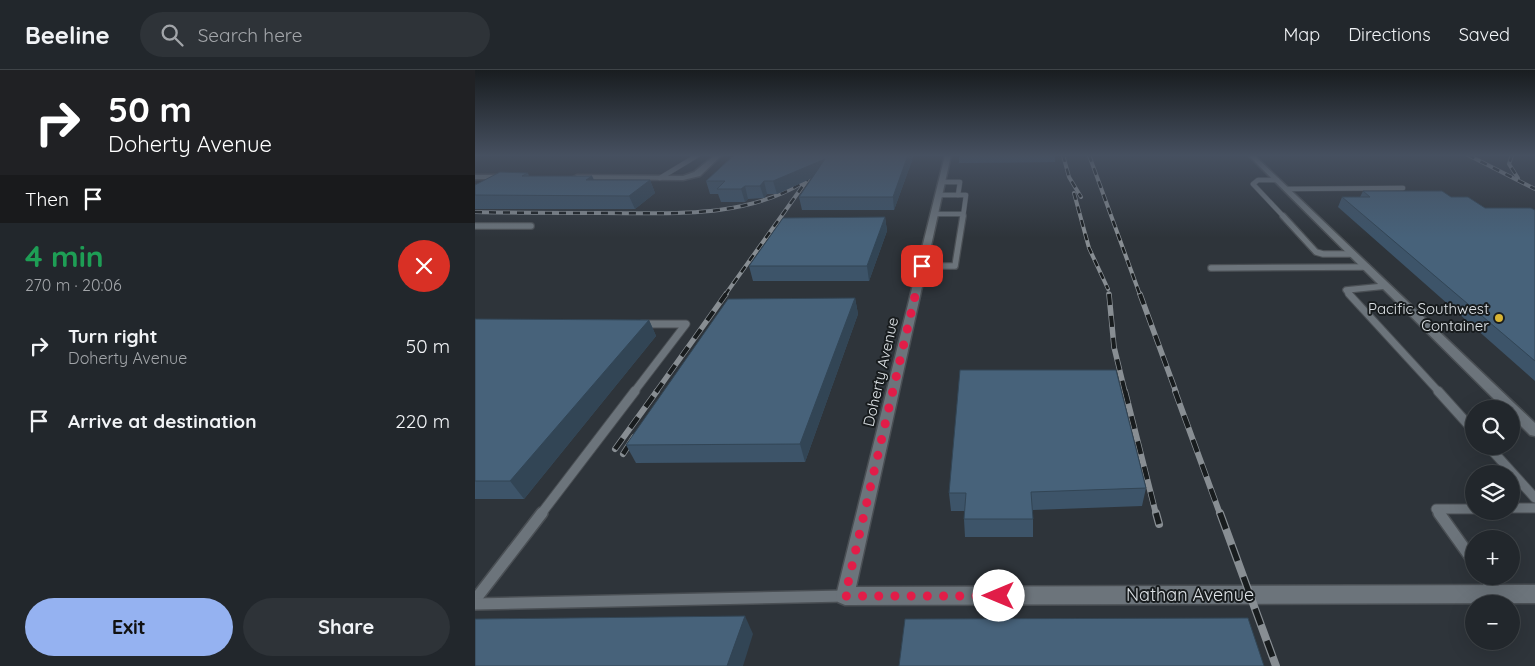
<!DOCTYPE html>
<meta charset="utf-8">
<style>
body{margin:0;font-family:Quicksand,sans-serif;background:#2e3338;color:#f1f3f6;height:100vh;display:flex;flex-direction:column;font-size:19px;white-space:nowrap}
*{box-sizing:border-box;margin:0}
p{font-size:16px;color:#a2a5a9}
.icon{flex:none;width:28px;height:28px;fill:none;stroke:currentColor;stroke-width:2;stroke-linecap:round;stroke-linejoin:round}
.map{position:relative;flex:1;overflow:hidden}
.sheet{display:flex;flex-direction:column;background:#22272c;width:475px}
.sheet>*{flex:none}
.banner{background:#202124;color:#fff;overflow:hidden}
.controls{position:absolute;left:990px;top:330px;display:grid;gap:10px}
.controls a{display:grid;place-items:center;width:55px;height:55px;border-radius:50%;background:#22272c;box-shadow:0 5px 20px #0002,0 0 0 1px #3f4448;font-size:25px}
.pin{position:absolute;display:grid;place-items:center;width:42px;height:42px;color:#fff;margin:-21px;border-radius:10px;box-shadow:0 2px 8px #0006}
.me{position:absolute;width:55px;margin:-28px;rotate:270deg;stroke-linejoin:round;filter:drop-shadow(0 0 4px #0008)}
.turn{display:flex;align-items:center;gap:18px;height:105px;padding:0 25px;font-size:22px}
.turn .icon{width:65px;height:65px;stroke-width:2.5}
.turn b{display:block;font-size:35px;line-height:42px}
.then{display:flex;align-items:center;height:48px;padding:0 25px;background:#0003;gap:10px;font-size:19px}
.round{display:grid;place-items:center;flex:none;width:52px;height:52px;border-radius:26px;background:#2e3338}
.head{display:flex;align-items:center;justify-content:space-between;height:85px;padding:0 25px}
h1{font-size:30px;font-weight:800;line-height:38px;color:#1e9e55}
.cta{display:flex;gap:10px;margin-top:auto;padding:10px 25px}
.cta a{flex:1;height:58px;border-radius:30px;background:#95b2f1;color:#111;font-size:20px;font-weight:800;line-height:58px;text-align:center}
.cta a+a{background:#2e3338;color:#f1f3f6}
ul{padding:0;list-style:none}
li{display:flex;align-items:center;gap:15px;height:75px;padding:0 25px}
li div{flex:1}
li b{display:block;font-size:19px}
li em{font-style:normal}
header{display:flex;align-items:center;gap:30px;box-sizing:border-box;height:70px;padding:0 25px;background:#22272c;border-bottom:1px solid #3f4448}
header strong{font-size:24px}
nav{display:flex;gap:28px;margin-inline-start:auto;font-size:18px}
.search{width:350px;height:45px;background:#2e3338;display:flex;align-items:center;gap:12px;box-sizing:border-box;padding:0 18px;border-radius:28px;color:#a2a5a9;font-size:19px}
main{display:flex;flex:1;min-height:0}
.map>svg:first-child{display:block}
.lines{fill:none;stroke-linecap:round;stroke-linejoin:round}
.service-far4-casing{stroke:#4a4f54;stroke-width:5.5}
.service-far3-casing{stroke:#4a4f54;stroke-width:8}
.service-far2-casing{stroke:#4a4f54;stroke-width:9}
.service-far1-casing{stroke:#4a4f54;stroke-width:11}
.service-casing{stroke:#4a4f54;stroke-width:14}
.minor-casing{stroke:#4a4f54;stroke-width:3}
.service-far4{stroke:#6c747b;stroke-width:4.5}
.service-far3{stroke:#6c747b;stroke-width:5.5}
.service-far2{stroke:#6c747b;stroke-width:7}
.service-far1{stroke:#6c747b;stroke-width:9}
.service{stroke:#6c747b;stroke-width:11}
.minor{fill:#6c747b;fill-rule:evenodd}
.rail-far3-casing{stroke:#888e93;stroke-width:4}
.rail-far2-casing{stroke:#888e93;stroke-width:5.5}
.rail-far1-casing{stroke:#888e93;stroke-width:6}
.rail-casing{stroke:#888e93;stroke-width:8}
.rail-far3{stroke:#181c1e;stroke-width:2.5;stroke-dasharray:7;stroke-linecap:butt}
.rail-far2{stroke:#181c1e;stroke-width:4;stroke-dasharray:11;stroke-linecap:butt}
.rail-far1{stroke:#181c1e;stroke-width:4.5;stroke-dasharray:13;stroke-linecap:butt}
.rail{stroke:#181c1e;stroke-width:5.5;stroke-dasharray:17;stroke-linecap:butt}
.wall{fill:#3d5469}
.shaded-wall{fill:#324555}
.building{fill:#47627a;stroke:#324555}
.route{stroke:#e11d48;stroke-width:9;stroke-dasharray:0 16.2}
.poi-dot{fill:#d8b434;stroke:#181c1e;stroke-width:2}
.labels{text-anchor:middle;stroke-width:4;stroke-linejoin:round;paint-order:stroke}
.poi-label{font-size:15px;fill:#dde2e6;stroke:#181c1e;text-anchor:end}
.street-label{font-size:15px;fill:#dde2e6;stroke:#181c1e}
.near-street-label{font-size:18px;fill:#dde2e6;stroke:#181c1e}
</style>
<header>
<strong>Beeline</strong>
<div class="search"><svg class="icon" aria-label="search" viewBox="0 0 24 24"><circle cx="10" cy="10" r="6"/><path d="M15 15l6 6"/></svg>Search here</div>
<nav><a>Map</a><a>Directions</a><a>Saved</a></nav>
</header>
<main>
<section class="sheet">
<div class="banner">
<div class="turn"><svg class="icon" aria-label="right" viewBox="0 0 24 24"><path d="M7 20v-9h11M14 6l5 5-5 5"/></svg><div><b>50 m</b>Doherty Avenue</div></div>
<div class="then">Then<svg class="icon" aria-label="arrive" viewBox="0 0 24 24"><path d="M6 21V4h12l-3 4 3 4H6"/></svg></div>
</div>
<div class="head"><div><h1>4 min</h1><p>270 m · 20:06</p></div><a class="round" style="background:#d93025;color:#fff"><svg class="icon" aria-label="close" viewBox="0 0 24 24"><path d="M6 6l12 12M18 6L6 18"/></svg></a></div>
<ul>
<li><svg class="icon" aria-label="right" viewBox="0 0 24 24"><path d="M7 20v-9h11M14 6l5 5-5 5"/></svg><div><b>Turn right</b><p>Doherty Avenue</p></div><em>50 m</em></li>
<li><svg class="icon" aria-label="arrive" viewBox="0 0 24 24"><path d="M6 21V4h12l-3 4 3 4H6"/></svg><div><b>Arrive at destination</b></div><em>220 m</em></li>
</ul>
<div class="cta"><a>Exit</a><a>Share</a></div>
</section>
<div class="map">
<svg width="1060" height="596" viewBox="0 0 1060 596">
<rect width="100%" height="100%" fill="#2e343a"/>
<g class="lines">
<g class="service-far4-casing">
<g id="service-far4">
<polyline points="185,108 223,85"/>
<polyline points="802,110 783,110 778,114 809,147"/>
<polyline points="467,112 485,112 483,125"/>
<polyline points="811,119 928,118"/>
<polyline points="464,125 491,125 488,147"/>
<polyline points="459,144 488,144"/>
</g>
</g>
<g class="service-far3-casing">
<g id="service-far3">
<polyline points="808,146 841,182 848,184 878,184"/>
<polyline points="0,156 56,156"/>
<polyline points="447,196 480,196 488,146"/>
<polyline points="736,198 892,197"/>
<polyline points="875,225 871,220 911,216"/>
</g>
</g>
<g class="service-far2-casing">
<g id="service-far2">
<polyline points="874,224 964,322"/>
<polyline points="159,322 211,254 167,254"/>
</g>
</g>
<g class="service-far1-casing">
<g id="service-far1">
<polyline points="963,321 999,361"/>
<polyline points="1013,376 1060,428"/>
<polyline points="1036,438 1060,438"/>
<polyline points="66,444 160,321"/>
<polyline points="965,444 961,439 999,439"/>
</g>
</g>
<g class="service-casing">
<g id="service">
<polyline points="964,443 999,492"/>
<polyline points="1009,506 1021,523"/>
<polyline points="0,530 67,443"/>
<polyline points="0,534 370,526"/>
</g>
</g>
<g class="minor-casing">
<g id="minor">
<polygon points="240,85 247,85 225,106 208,110 102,109 98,107 102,105 208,106 219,102"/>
<polygon points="470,85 476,85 381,517 1060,515 1060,533 370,535 363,532 361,526"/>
<polygon points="773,85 779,85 1060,353 1060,366 1055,365 1036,346 1036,339 1029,339"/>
<polygon points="0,105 32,105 36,107 32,109 0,109"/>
</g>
</g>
<use href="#service-far4" class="service-far4"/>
<use href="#service-far3" class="service-far3"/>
<use href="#service-far2" class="service-far2"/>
<use href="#service-far1" class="service-far1"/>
<use href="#service" class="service"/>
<use href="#minor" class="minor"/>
<g class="rail-far3-casing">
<g id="rail-far3">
<polyline points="588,85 594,107 606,127"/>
<polyline points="614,85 665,225"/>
<polyline points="993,85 1060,119"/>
<polyline points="1037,85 1034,94 1043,108"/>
<polyline points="599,123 614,178 633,219"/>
<path d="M0 142C42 143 84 143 126 143 194 143 267 149 327 113"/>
<polyline points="250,225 350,85"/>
</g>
</g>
<g class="rail-far2-casing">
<g id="rail-far2">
<polyline points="634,224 639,277 650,322"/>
<polyline points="665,224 701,322"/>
<polyline points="181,322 251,224"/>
</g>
</g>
<g class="rail-far1-casing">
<g id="rail-far1">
<polyline points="650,321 681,444"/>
<polyline points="700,321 745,444"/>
<polyline points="140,379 182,321"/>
<polyline points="148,384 159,367"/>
</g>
</g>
<g class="rail-casing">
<g id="rail">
<polyline points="681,443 684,454"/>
<polyline points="745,443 801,596"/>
</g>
</g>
<use href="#rail-far3" class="rail-far3"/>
<use href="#rail-far2" class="rail-far2"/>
<use href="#rail-far1" class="rail-far1"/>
<use href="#rail" class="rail"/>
</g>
<g class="wall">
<polygon points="259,85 439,85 419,140 327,140 324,127 337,108 302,124 292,124 289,128 273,129 270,132 246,132 243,124 235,124 231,111"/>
<polygon points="484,85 580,85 580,92 484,93"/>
<polygon points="53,103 54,106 117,106 119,110 175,110 180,123 160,139 0,139 0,115"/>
<polygon points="888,121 976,127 1010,138 1060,140 1060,311 863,137 867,127 885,127"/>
<polygon points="410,147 412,161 394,211 278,211 274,196"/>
<polygon points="380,228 383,244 330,392 161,393 151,375"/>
<polygon points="0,249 174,250 181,266 49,429 0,429"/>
<polygon points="671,418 667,436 558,440 558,467 490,467 489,449 489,441 476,441 474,423"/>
</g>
<g class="shaded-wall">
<polygon points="433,85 439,85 419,140 418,127"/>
<polygon points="350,89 352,101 302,124 298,111"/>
<polygon points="117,106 123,119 111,110"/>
<polygon points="175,110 180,123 160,139 154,126"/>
<polygon points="289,111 292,124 289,128 285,116"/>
<polygon points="270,116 273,129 270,132 266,119"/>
<polygon points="410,147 412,161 394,211 392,196"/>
<polygon points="380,228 383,244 330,392 325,374"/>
<polygon points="174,250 181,266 49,429 35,411"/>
<polygon points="270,546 278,564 268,596 252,596"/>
</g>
<g class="building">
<polygon points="259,85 433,85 418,127 324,127 350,89 298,111 289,111 285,116 270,116 266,119 242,119 250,111 231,111"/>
<polygon points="25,102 53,103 47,106 117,106 111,110 175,110 154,126 0,125 0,115"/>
<polygon points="888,121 967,121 976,127 993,127 1010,138 1056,138 1060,140 1060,291 867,127 895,127"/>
<polygon points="410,147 392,196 274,196 308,148"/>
<polygon points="380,228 325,374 151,375 253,229"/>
<polygon points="0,249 174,250 35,411 0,411"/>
<polygon points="485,300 641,300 671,418 556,422 558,449 489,449 491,423 474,423"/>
<polygon points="270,546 252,596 0,596 0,549"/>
<polygon points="773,548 789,596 424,596 430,549"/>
</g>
<linearGradient id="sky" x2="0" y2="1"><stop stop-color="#191d20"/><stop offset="0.51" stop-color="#465060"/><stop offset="1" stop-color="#465060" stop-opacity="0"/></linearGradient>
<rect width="1060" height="168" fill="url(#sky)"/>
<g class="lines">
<polyline class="route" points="447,196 370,526 524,526"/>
</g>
<circle class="poi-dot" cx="1024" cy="248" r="5"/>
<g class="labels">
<g class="poi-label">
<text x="1014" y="244">Pacific Southwest<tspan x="1014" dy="17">Container</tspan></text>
</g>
<g class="street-label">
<text transform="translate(406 302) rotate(-77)" y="5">Doherty Avenue</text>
</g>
<g class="near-street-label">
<text x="715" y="531">Nathan Avenue</text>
</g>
</g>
</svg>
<div class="controls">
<a><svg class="icon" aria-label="search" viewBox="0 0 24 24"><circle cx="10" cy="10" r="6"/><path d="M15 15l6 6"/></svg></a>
<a><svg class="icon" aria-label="layers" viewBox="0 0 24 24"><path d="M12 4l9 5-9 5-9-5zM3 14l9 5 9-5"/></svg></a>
<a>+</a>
<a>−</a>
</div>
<div class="pin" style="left:447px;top:196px;background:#d93025"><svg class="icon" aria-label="arrive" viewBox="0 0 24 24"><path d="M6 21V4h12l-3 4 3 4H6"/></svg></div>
<svg class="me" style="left:524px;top:526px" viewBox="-20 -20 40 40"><circle r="19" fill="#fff"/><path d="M0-13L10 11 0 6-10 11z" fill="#e11d48"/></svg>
</div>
</main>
